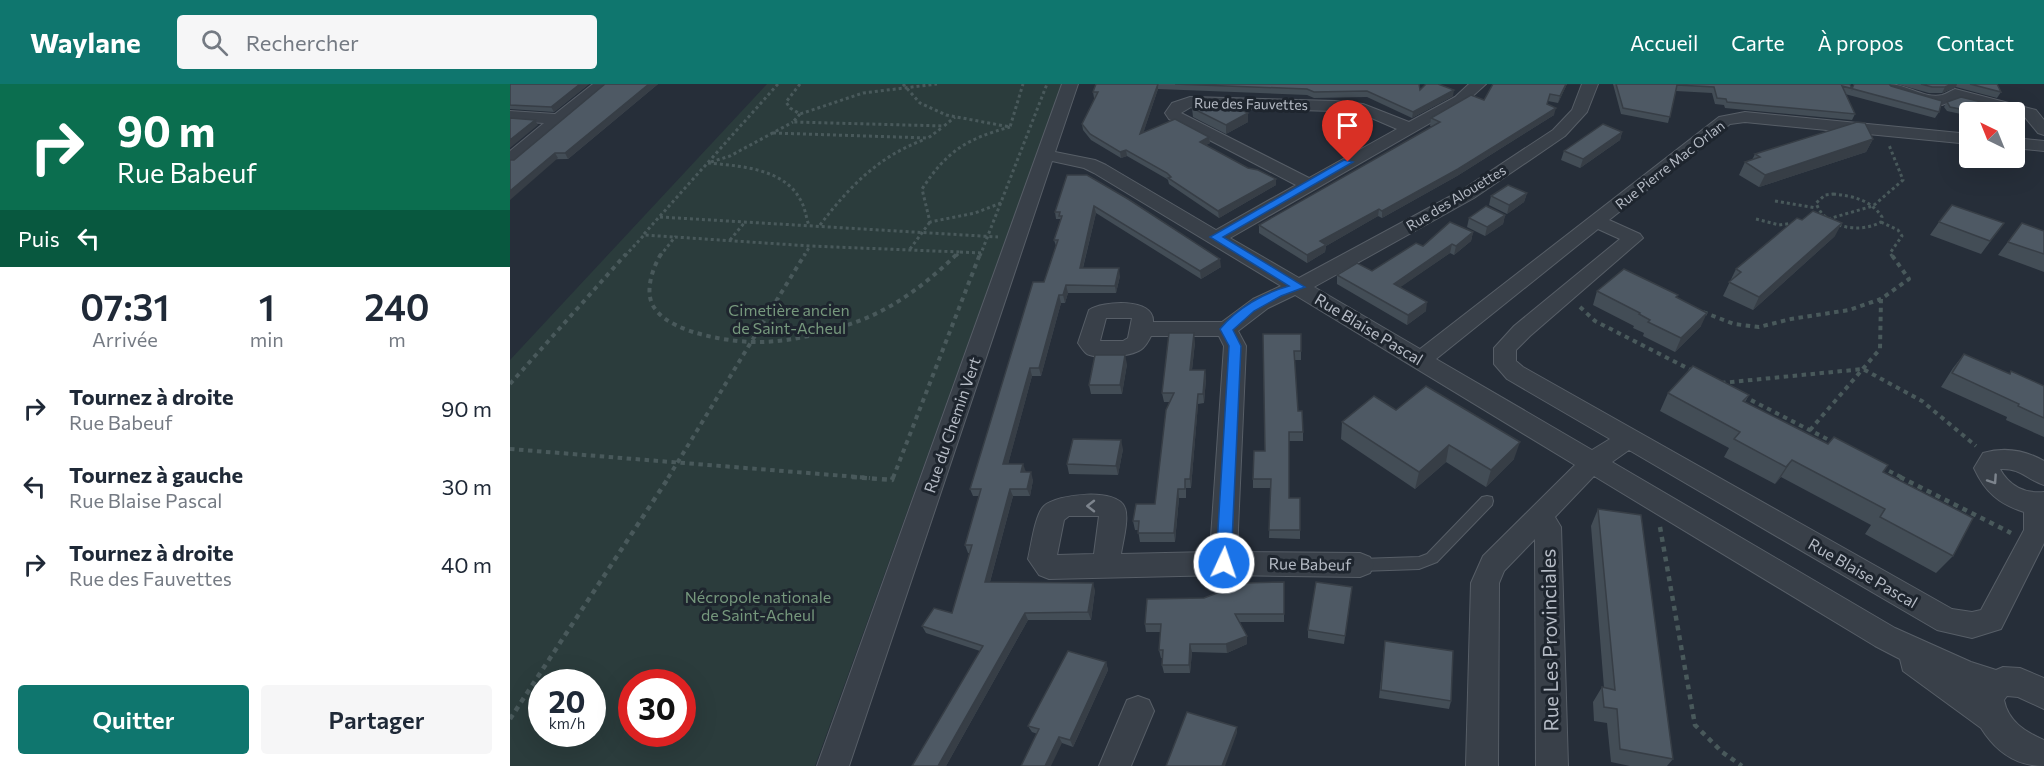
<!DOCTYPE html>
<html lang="fr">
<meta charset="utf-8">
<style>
body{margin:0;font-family:Commissioner,sans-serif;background:#f6f6f7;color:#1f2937;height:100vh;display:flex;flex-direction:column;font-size:22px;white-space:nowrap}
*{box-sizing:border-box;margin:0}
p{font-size:20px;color:#747a83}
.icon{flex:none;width:33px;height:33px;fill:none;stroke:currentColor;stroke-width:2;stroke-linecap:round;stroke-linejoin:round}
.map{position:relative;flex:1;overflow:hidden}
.panel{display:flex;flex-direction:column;background:#fff;width:510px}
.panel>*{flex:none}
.banner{background:#0b6e4f;color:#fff;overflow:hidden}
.needle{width:39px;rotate:317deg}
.fabs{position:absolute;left:1449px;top:18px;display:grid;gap:12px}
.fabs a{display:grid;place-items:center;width:66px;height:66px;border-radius:6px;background:#fff;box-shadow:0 6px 24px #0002;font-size:30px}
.speed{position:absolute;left:18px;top:585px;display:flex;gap:12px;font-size:30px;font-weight:700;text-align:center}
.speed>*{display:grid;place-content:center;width:78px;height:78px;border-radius:50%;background:#fff;box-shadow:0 6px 24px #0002;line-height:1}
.speed small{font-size:15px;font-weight:400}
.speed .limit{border:9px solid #d22;background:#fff;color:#111}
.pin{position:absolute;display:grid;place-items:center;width:51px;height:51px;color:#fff;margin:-62px -26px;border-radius:50% 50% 50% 0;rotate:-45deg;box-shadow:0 0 6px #0007}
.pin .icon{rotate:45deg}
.me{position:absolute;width:66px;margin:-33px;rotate:3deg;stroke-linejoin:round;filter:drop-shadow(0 0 4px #0008)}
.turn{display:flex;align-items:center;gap:21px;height:126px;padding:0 18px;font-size:27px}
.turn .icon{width:78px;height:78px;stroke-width:2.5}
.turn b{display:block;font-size:42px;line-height:51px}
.then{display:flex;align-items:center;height:57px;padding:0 18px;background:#0003;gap:12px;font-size:22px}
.eta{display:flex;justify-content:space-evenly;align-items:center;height:102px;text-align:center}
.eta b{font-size:36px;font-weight:600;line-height:42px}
.cta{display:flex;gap:12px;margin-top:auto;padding:12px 18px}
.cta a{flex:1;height:69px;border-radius:6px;background:#0f766e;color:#fff;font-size:24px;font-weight:600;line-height:69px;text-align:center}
.cta a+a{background:#f6f6f7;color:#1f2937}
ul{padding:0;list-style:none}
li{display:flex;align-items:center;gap:18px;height:78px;padding:0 18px}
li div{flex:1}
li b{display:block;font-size:22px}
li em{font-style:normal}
header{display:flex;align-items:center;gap:36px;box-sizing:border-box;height:84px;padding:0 30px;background:#0f766e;color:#fff}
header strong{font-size:28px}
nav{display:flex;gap:33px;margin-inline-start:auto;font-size:21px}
.search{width:420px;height:54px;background:#f6f6f7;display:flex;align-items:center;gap:15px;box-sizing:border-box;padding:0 21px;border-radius:6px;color:#747a83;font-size:22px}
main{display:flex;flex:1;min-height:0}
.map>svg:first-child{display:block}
.green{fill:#2b3c3c;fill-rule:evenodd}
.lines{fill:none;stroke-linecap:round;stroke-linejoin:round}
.service-casing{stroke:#575e67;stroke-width:2}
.minor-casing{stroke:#575e67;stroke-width:2}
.path-far2{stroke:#49595b;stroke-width:3;stroke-dasharray:3 3;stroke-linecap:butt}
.path-far1{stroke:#49595b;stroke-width:4;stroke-dasharray:4.5 4.5;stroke-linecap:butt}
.path{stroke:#49595b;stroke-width:4.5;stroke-dasharray:5 5;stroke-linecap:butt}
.service{fill:#394049;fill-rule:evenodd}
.minor{fill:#394049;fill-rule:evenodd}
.wall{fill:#434d56}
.shaded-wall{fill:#373e46}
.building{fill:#4e5964;stroke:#373e46;stroke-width:1.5}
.oneway{stroke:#7d848d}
.route{fill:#1a73e8;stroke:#114b97;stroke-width:1.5}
.labels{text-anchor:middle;stroke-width:6;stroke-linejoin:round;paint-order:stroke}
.far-street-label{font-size:14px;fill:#b5bbc5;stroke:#1e252e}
.park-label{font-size:16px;fill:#76987d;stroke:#1e252e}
.street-label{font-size:16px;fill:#b5bbc5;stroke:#1e252e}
.near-street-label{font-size:20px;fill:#b5bbc5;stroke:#1e252e}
</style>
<header>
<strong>Waylane</strong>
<div class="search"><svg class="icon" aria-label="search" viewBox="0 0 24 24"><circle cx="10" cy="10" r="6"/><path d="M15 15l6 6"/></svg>Rechercher</div>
<nav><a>Accueil</a><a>Carte</a><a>À propos</a><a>Contact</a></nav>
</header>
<main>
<section class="panel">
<div class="banner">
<div class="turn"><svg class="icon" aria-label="right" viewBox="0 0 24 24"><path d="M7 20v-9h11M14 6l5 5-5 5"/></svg><div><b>90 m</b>Rue Babeuf</div></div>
<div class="then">Puis<svg class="icon" aria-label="left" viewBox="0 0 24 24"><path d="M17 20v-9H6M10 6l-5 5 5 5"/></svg></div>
</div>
<div class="eta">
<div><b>07:31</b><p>Arrivée</p></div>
<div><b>1</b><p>min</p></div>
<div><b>240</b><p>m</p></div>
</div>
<ul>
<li><svg class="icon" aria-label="right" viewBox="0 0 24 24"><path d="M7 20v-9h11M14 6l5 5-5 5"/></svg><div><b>Tournez à droite</b><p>Rue Babeuf</p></div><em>90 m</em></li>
<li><svg class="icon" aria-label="left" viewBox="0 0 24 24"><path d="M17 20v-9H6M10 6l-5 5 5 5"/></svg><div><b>Tournez à gauche</b><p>Rue Blaise Pascal</p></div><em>30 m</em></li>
<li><svg class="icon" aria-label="right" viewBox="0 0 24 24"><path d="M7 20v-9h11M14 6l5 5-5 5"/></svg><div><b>Tournez à droite</b><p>Rue des Fauvettes</p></div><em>40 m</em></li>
</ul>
<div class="cta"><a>Quitter</a><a>Partager</a></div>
</section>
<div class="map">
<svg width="1534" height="682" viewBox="0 0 1534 682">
<rect width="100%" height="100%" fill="#262e39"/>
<path class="green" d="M257 0H552L305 682H0V276ZM32 598H82V650H32ZM122 598H172V650H122Z"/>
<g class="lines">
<g class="service-casing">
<polygon id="service" points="977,412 982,413 983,417 982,421 927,478 909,485 850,487 845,485 843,481 845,477 850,475 909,473 917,470 972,413"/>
</g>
<g class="minor-casing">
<g id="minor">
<polygon points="83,0 100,0 6,79 0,80 0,67 34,39 0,37 0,27 45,30"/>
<path d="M552 0H568L545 68 585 76 596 81 706 146 786 101 659 35 655 29 662 19 680 13 825 17 853 20 899 38 945 13 959 0H976L955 19 720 154 789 194 952 106 1043 46 1062 26 1072 0H1088L1077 28 1055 52 964 114 804 203 910 265 1209 33 1235 28 1460 50V60L1235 38 1220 40 1099 136 1130 150 1133 154 1020 252 1006 266V277L1013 283 1442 525 1462 528 1471 526 1514 446V428C1489 420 1475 408 1464 384L1473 369C1494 363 1515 366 1534 377V401C1516 395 1511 384 1490 385 1499 402 1515 410 1534 408V459L1491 545 1462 554 1427 546 1119 366 1102 378 1385 544 1461 578 1486 586 1493 583 1510 584 1534 594V625L1508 613 1497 612 1494 616C1498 637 1515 648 1534 656V682C1506 682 1486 668 1471 644L1393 587 1390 575 1365 562 1084 392 1045 433 1051 443 1058 682H1026L1025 455 994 487 989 499 988 682H956L961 499 973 472 1065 381 785 211 758 224 728 247 736 262 727 468 850 469 860 473 864 481 860 489 850 493 713 491 539 495 529 491 518 475C521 463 525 430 534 422 547 410 608 403 615 424 619 435 613 457 611 470L700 468 714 262 709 252H641C639 256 636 261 633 264 624 273 588 275 577 270 573 267 571 263 568 259L579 226C592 217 645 213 643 238H712L743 215 771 202 584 89 574 84 542 77 339 682H307ZM681 23 825 27 850 29 887 45 799 94 671 29ZM1088 145 1110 155 1004 242 984 264V280L997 295 1100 355 1082 366 926 275ZM596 234H622L618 254 613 257H590ZM559 432H589L584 470 547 471 554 436Z"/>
<path d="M1379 0C1396 0 1414 15 1432 11 1436 10 1440 7 1445 5L1526 26 1534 36V51L1528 49 1514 32 1504 28 1448 15 1432 21H1424L1379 6 1376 3Z"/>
<polygon points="1504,54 1534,57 1534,67 1504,64"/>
<polygon points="628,612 639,616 644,627 621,682 589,682 617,616"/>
</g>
</g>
<g class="path-far2">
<polyline points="290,0 276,18 280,24 290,30 353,9 427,0"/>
<polyline points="393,0 410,19 436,31 500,43 513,0"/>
<polyline points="290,30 283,38 434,42 445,33"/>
<polyline points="263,49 418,54 433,43"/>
<polyline points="201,78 220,72 283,38"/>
<path d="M198 79C229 82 273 84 290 115 295 123 296 133 299 142"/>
<path d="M1323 110C1343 112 1361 116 1372 133L1371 138C1349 150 1315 144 1306 119L1315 111Z"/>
<polyline points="1265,117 1306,124"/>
<path d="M491 119 465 129 420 138 412 105C437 67 456 55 500 43"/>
<polyline points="150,133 488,153"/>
<polyline points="1246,135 1269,141 1284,139"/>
<polyline points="1318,135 1363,122 1393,96 1379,61"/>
<polyline points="1371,138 1388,146 1392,152 1380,169 1382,172"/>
<path d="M310 141C339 103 368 73 413 56"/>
<polyline points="134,150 268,0"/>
<polyline points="220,156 235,138"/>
<polyline points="400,165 420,138"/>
<polyline points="450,168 472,169"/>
<polyline points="115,172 134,151 164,153"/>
<polyline points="150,172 165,153 300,162 450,168"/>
<polyline points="294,172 300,162"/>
<polyline points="446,172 450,168"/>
<polyline points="470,172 537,0"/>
</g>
<g class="path-far1">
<path d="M151 170C142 185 133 211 146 226 164 250 224 259 252 258 284 257 316 249 346 238 385 224 417 199 447 170"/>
<polyline points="1070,223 1085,237 1183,287"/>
<polyline points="1193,228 1224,240 1249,243 1281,235 1339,226 1371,215"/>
<polyline points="1211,299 1353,285 1412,317 1466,362"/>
<polyline points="0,300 116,170"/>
<polyline points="1233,312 1325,359"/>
<polyline points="1294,353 1370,265 1371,215 1399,195 1381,170"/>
<polyline points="0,365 360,394"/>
<polyline points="1371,383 1393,394"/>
<polyline points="158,394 295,170"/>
<polyline points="383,394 470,170"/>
</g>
<g class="path">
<polyline points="342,393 382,396 383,393"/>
<polyline points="1390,393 1501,449"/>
<polyline points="1150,443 1185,641 1212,668 1232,682"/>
<polyline points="0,635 159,393"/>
</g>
<use href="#service" class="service"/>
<use href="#minor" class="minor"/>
</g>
<g class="wall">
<polygon points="0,0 79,0 44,28 0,25"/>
<polygon points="95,0 148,0 58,75 4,76"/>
<polygon points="586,0 909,0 910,6 943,12 902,34 857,13 804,14 797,11 648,5 633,49 699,53 700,59 696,61 766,101 709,134 659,100 658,96 657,95 617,72 611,74 581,56 573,46 572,40 585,14 584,14 583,8"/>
<polygon points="983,0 1057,0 1048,19 1038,17 1037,20 1044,31 947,92 872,134 868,132 816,162 815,168 797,179 749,149 749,141 923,43 920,42 921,34 974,16"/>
<polygon points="1103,0 1340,0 1342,5 1381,2 1429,28 1425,34 1335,10 1345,30 1342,36 1215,24 1214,21 1205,20 1202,9 1166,7 1158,39 1111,30"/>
<polygon points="1387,0 1487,0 1491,8 1487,14 1446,3 1432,9 1419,9"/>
<polygon points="1437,18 1498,28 1460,28 1460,32 1437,27 1434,23"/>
<polygon points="682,24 738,29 738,38 716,50 683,33"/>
<polygon points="1112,48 1110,56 1070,84 1051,76 1054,67"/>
<polygon points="1363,55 1356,68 1249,103 1229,91 1235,78 1242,76 1245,70"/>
<polygon points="557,91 711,183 691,195 586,129 573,184 610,192 606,209 558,209 555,219 551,219 531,292 522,292 498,380 516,388 523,396 520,412 503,412 480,498 585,506 581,536 518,536 436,682 402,682 470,567 416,549 412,542 442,529 460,469 458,469 455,461 469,412 463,412 460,405 534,198 546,162 544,156 550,137 550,135 546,135 545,128"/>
<polygon points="1017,109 1014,118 997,130 979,121 981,112"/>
<polygon points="995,131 993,140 975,152 957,143 959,134"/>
<polygon points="1429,138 1494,139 1471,170 1420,151"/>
<polygon points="1512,139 1534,147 1534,188 1488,171"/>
<polygon points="963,148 961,157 944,171 940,169 890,203 916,227 897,241 827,200 827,191 862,187"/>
<polygon points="1325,152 1243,226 1213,212 1226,185"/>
<polygon points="1087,207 1167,214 1191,242 1165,268 1133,252 1134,249 1123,244 1124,242 1083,221"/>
<polygon points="753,250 791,267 791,276 784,276 788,327 793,348 793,357 779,357 779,414 790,414 790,455 759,454 761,404 743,404 743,395 755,367"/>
<polygon points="685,258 682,286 695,286 696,295 694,319 688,320 681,404 676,404 676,414 669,414 665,458 630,458 628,446 625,446 623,437 645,420 659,318 654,318 652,309"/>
<polygon points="1454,270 1499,290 1501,287 1534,302 1534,353 1496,336 1497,333 1431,303 1443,284"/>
<polygon points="617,280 612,310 581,310 579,301"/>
<polygon points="1158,309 1239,311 1235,318 1373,388 1443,472 1426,489 1355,450 1361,441 1271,393 1265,400 1214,373 1219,364 1150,327"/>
<polygon points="886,326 1004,375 976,403 936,378 905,405 831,355 832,338"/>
<polygon points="613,365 608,391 559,390 557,380"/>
<polygon points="1088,425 1163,675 1157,682 1120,682 1101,678 1097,639 1084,637 1083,618 1092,603 1094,604 1081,442"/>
<polygon points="774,498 774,538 730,538 737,560 717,569 682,568 680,589 654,589 652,581 653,574 651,574 649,566 651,548 636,548 635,540 694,514"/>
<polygon points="842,503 834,560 798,554 798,546"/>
<polygon points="875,557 941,617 939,625 869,614"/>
<polygon points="596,578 598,586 563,663 522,648 518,642"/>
</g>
<g class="shaded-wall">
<polygon points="70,0 79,0 44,28 41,23"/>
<polygon points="139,0 148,0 58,75 55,69"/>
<polygon points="648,0 648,5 631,56 630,50"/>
<polygon points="1056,0 1057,0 1048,19 1050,12"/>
<polygon points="1442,0 1447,0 1446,3 1432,9 1435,3"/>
<polygon points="944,6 943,12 902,34 903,28"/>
<polygon points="1046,24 1044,31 947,92 872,134 872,127"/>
<polygon points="738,29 738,38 716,50 716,41"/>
<polygon points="25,36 28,41 0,64 0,56"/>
<polygon points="1112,48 1110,56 1070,84 1073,75"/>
<polygon points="699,53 700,59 690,64 690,58"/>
<polygon points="1363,55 1356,68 1249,103 1255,91"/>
<polygon points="616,66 617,72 611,74 610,68"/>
<polygon points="45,69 48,74 0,116 0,107"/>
<polygon points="766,95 766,101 709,134 708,127"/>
<polygon points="1017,109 1014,118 997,130 999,121"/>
<polygon points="584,122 586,129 571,191 570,184"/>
<polygon points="869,125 868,132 816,162 815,168 797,179 797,171 810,157"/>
<polygon points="995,131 993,140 975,152 977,143"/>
<polygon points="1332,139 1325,152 1243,226 1249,213"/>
<polygon points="963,148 961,157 944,171 946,162"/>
<polygon points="942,160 940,169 882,209 884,200"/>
<polygon points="710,175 711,183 691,195 690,187"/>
<polygon points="609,184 610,192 606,209 605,202"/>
<polygon points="556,201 558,209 555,219 553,211"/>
<polygon points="549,211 551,219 531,292 529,284"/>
<polygon points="917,218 916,227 897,241 898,231"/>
<polygon points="1197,229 1191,242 1165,268 1171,254"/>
<polygon points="684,249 685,258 681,295 680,286"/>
<polygon points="615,271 617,280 612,310 610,301"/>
<polygon points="520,284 522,292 496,388 493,380"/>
<polygon points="695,286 696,295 694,319 693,310"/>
<polygon points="688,310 688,320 681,404 680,395"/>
<polygon points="611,356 613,365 608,391 606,382"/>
<polygon points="1010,358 1004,375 976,403 981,386"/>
<polygon points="939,361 936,378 905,405 909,388"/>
<polygon points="1282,376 1271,393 1265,400 1276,383"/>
<polygon points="513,380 516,388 511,388"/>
<polygon points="521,388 523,396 520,412 517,405"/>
<polygon points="500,405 503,412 478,505 475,498"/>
<polygon points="668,405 669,414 665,458 664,449"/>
<polygon points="583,499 585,506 581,536 578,528"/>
<polygon points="515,529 518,536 436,682 428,682"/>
<polygon points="737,552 737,560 717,569 716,560"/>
<polygon points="680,560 682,568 680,589 679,581"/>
<polygon points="596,578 598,586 563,663 560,656"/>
<polygon points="727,643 727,649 715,682 712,682"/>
<polygon points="549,653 552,659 541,682 535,682"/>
</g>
<g class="building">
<polygon points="0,0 70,0 41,23 0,21"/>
<polygon points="95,0 139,0 55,69 45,69 0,107 0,76 4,76"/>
<polygon points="586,0 648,0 630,50 665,35 699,53 690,58 738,84 748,86 766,95 708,127 658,94 661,93 657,89 616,66 610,68 580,50 572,40 588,8 583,8"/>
<polygon points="665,0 909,0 910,6 916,0 928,0 944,6 903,28 857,7 804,8 797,5"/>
<polygon points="983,0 1056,0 1050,12 1040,10 1037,20 1046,24 948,85 872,127 869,125 810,157 816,161 797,171 749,141 930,38 921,34 961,11 974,16"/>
<polygon points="1106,0 1340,0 1342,5 1344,0 1379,0 1381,2 1432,17 1429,28 1332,2 1345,30 1217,18 1216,15 1207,14 1204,3 1167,1 1160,33 1113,24"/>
<polygon points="1411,0 1442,0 1435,3 1422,3"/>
<polygon points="1460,0 1487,0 1491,8"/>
<polygon points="1451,13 1496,24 1498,28 1465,28 1440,23 1437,18"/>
<polygon points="697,17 714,18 738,29 716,41 682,24"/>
<polygon points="0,34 25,36 0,56"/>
<polygon points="1347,38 1355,39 1363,55 1255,91 1235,78 1250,73 1245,70"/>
<polygon points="1093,40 1112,48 1073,75 1054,67"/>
<polygon points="557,91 577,91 618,115 710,175 690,187 584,122 570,184 609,184 605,202 556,201 553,211 549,211 529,284 520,284 493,380 513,380 511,388 521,388 517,405 500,405 475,498 583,499 578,528 515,529 428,682 402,682 473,562 412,542 424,524 442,529 462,461 455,461 471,405 460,405 523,198 534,198 548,156 544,156 552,132 549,132 550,128 545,128"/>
<polygon points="998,101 1017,109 999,121 981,112"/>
<polygon points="1442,121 1494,139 1480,157 1429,138"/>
<polygon points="976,122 995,131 977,143 959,134"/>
<polygon points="1303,127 1332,139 1249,213 1219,198 1231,188 1226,185 1287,134 1292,136"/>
<polygon points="940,138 963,148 946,162 942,160 884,200 917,218 898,231 827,191 847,179 862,187 906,159 913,162"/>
<polygon points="1512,139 1534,147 1534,170 1498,158"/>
<polygon points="1114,185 1168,211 1166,213 1197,229 1171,254 1138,238 1140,236 1129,230 1130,229 1087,207"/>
<polygon points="659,249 684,249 680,286 695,286 693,310 688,310 680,395 675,395 675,405 668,405 664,449 628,449 629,437 623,437 626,420 645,420 656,326 664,309 652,309"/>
<polygon points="753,250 791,250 791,267 784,267 788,327 792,327 793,348 779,348 779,414 790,414 790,446 759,446 761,395 743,395 744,367 755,367"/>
<polygon points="1454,270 1500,290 1501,287 1534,302 1534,334 1508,322 1509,320 1442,289"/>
<polygon points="585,271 615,271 610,301 579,301"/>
<polygon points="1183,282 1239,311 1233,317 1318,360 1324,353 1378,381 1373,388 1463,434 1443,472 1370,433 1375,425 1282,376 1276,383 1224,355 1230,348 1158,309"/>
<polygon points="916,302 1010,358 981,386 939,361 909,388 832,338 864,312 886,326"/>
<polygon points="563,355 611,356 606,382 557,380"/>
<polygon points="1088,425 1131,431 1163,675 1110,665 1107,625 1094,623 1092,603 1105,606"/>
<polygon points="774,498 774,530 725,530 737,552 716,560 680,560 679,581 652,581 653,566 649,566 651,540 635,540 637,515 694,514 734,499"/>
<polygon points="806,498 842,503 835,552 798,546"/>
<polygon points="875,557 943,567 941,617 871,606"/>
<polygon points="558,567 596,578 560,656 549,653 535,682 511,682 529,645 518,642"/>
<polygon points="677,628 727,643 712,682 656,682"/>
</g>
<defs><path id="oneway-chevron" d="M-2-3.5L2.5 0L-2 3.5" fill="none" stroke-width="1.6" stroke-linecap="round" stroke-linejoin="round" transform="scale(1.5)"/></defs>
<g class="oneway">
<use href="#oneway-chevron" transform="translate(1483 396) rotate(56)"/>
<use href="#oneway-chevron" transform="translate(581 422) rotate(180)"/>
</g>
<path class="route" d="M834 76 843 78 713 153 795 203 771 212 744 227 723 246 731 262 721 479 719 483 714 485 708 483 706 479 719 262 710 245C727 224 754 209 779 202L700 153Z"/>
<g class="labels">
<g class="far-street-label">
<text transform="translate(741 20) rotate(1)" y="5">Rue des Fauvettes</text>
<text transform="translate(1160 81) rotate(-38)" y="5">Rue Pierre Mac Orlan</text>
<text transform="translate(946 114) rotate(-31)" y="5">Rue des Alouettes</text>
</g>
<g class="park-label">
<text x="279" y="232">Cimetière ancien<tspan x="279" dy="18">de Saint-Acheul</tspan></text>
<text x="248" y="519">Nécropole nationale<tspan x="248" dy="18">de Saint-Acheul</tspan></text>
</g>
<g class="street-label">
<text transform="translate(859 245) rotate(31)" y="6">Rue Blaise Pascal</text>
<text transform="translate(442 341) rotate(-71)" y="6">Rue du Chemin Vert</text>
<text transform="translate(800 480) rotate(1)" y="6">Rue Babeuf</text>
<text transform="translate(1353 489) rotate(30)" y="6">Rue Blaise Pascal</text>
</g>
<g class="near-street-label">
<text transform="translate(1040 556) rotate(-91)" y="7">Rue Les Provinciales</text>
</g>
</g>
</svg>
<div class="fabs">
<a><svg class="needle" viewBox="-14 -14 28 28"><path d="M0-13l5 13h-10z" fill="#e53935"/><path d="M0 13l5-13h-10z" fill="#747a83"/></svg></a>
</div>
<div class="speed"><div>20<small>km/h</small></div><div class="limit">30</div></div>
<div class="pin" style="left:838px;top:78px;background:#d93025"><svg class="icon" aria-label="arrive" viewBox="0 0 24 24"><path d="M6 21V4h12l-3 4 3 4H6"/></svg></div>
<svg class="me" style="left:714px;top:479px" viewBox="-20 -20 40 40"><circle r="17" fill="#1a73e8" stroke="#fff" stroke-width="3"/><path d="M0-11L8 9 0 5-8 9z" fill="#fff"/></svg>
</div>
</main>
